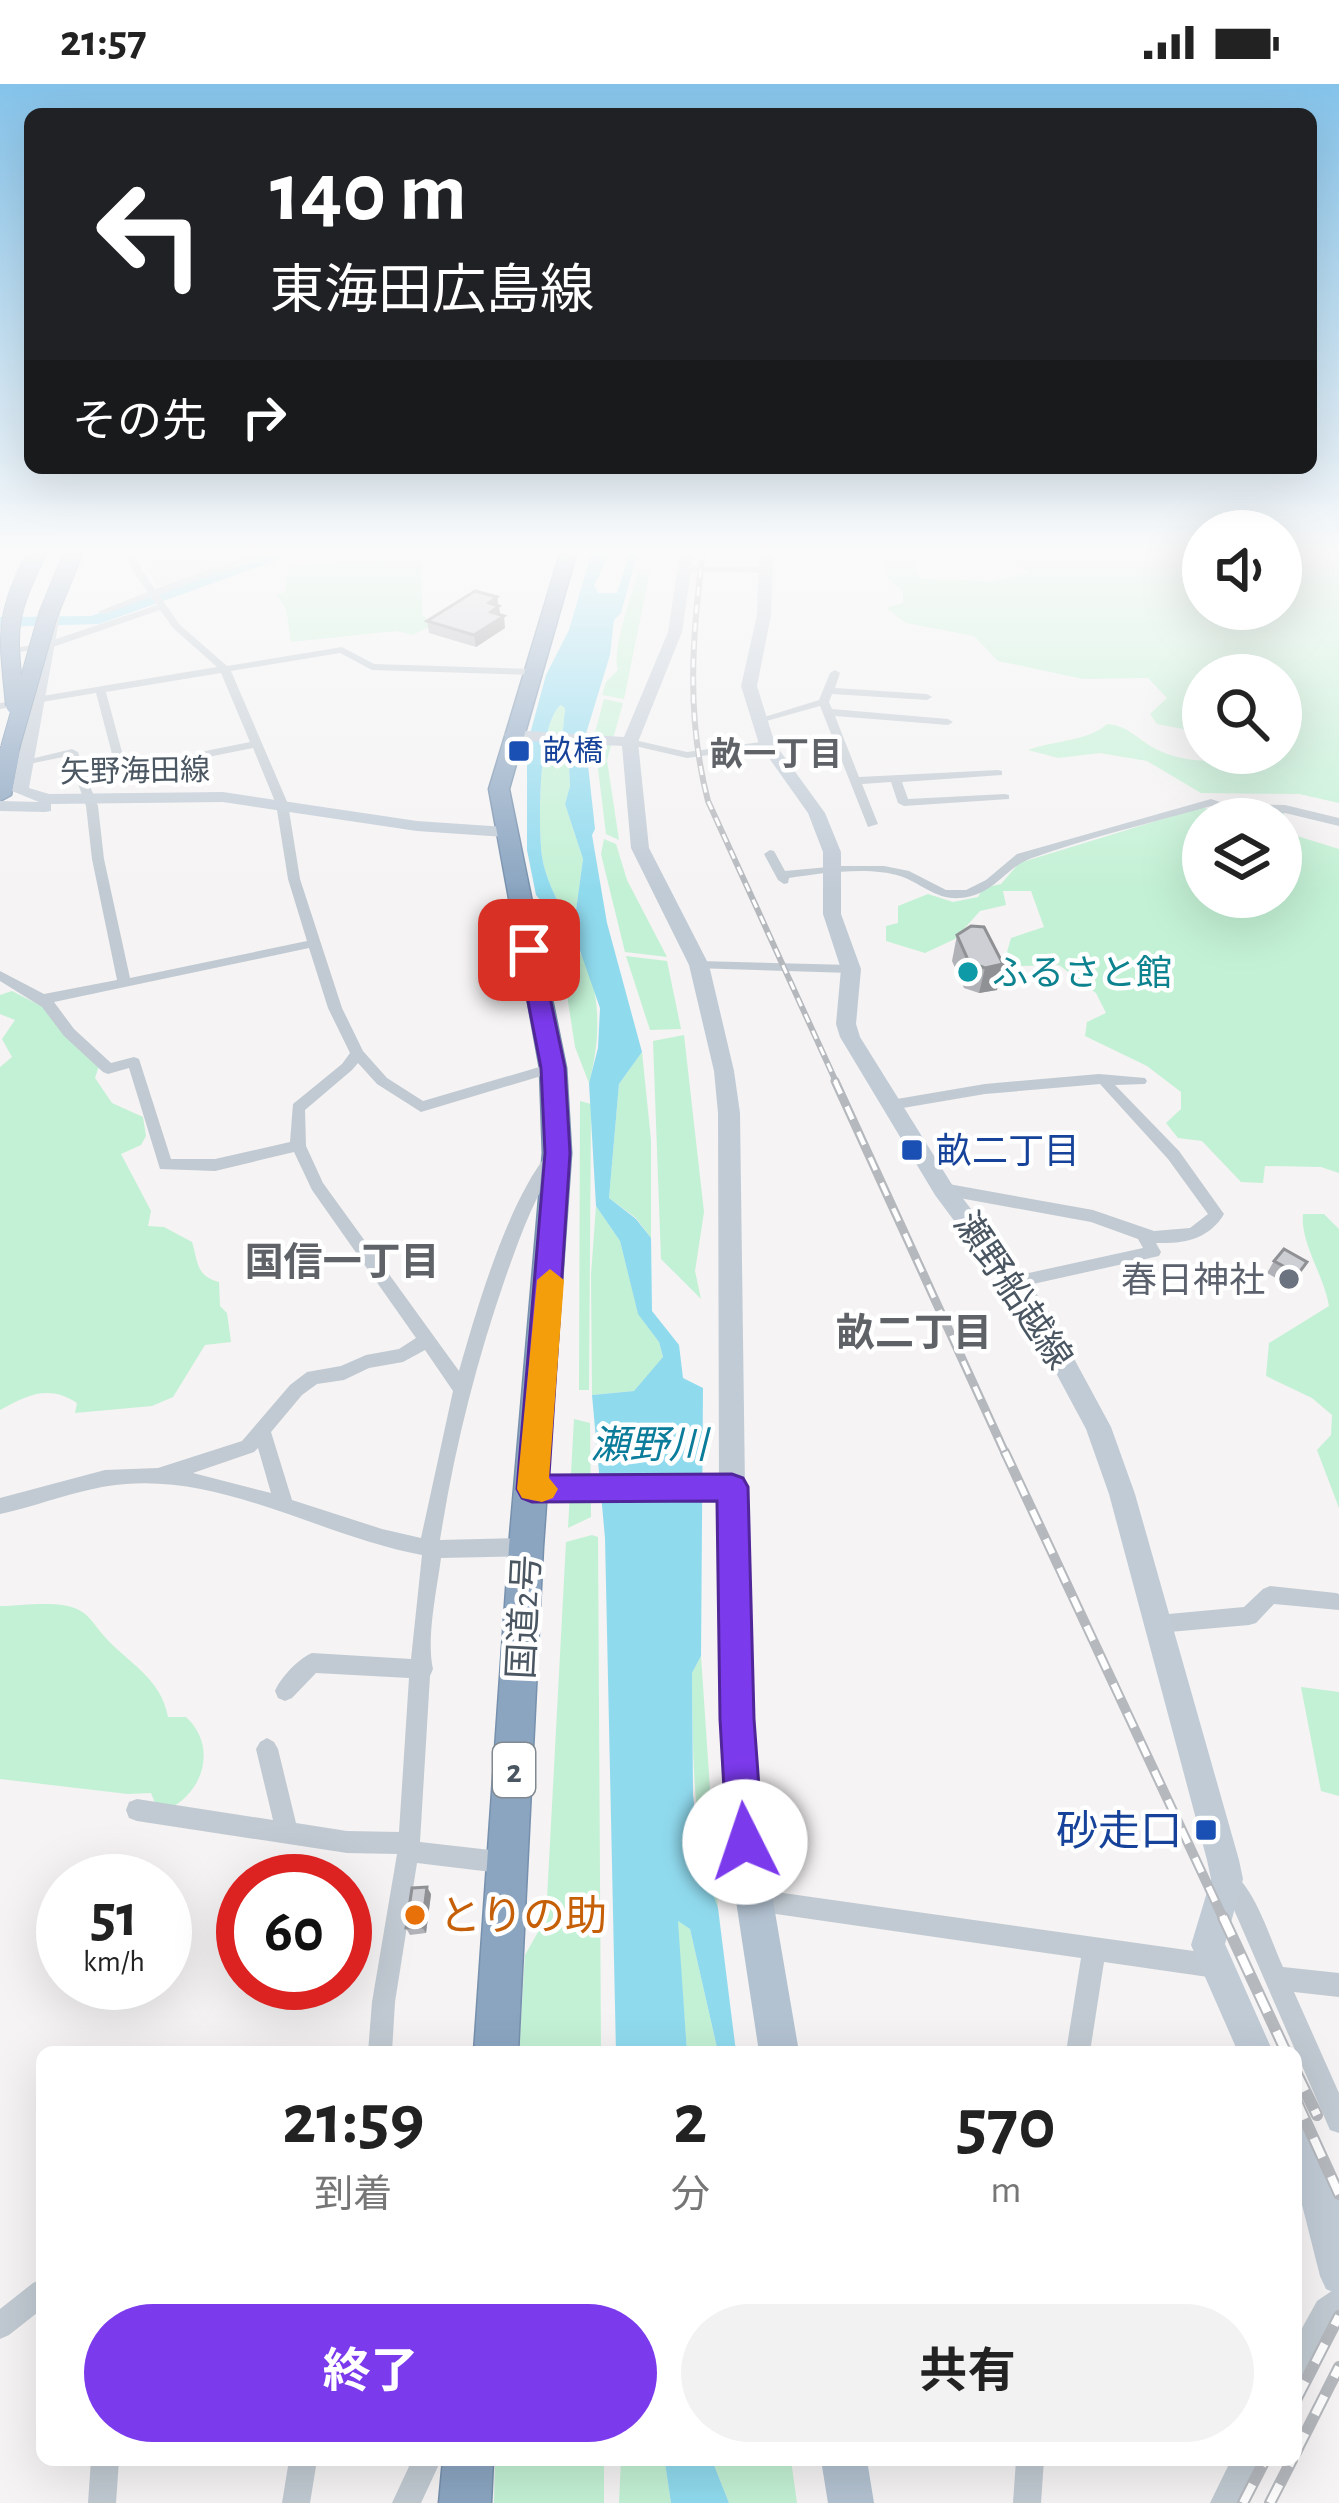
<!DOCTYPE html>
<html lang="ja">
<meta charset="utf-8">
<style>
body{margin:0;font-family:"Alegreya Sans","Noto Sans JP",sans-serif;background:#f2f2f2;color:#222;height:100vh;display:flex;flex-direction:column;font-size:45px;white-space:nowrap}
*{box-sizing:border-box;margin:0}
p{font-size:39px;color:#767676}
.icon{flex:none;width:66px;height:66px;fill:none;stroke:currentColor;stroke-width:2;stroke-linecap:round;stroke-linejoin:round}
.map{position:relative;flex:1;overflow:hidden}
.sheet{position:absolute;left:36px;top:1962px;width:1266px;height:420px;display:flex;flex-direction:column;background:#fff;border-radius:18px;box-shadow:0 12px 48px #0002}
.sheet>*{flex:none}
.top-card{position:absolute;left:24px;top:24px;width:1293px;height:366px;border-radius:18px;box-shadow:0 12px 48px #0002;background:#202124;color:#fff;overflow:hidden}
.fabs{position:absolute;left:1182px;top:426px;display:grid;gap:24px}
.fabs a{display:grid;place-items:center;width:120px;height:120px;border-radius:50%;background:#fff;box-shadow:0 12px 48px #0002;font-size:60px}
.speed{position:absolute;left:36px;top:1770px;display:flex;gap:24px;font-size:60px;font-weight:700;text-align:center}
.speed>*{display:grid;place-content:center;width:156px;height:156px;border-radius:50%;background:#fff;box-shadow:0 12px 48px #0002;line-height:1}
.speed small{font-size:30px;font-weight:400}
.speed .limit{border:18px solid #d22;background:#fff;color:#111}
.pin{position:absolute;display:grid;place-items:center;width:102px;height:102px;color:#fff;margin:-51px;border-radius:24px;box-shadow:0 6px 18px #0006}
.me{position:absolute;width:132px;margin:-66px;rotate:356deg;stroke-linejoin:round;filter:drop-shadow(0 0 9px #0008)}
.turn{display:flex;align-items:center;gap:42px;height:252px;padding:0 48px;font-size:54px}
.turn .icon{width:156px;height:156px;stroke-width:2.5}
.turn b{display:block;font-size:84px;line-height:102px}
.then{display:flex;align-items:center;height:114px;padding:0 48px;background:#0003;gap:24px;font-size:45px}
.eta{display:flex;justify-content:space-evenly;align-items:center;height:204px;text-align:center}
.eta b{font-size:72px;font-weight:700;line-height:84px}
.action{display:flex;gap:24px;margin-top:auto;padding:24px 48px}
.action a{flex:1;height:138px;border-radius:72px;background:#7c3aed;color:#fff;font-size:48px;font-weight:700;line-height:138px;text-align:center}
.action a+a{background:#f2f2f2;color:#222}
.status{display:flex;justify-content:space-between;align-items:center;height:84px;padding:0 60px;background:#fff;direction:ltr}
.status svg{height:33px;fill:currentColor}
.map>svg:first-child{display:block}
.education{fill:#e6e4e5}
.green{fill:#c3f1d5}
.water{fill:#90daee;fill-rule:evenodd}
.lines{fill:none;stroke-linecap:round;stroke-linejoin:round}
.river{fill:#90daee;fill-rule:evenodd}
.highway-casing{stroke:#7690ad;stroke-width:3}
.street{fill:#c1cad2;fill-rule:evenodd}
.secondary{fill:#c1cbd6;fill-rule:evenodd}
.primary{fill:#b3c2d1;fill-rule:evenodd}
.highway{fill:#8ba5c1;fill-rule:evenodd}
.rail-far3-casing{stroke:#b5b8bd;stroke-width:6}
.rail-far2-casing{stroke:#b5b8bd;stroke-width:9}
.rail-far1-casing{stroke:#b5b8bd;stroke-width:10}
.rail-casing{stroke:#b5b8bd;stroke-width:12}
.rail-far3{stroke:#fff;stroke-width:3;stroke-dasharray:9;stroke-linecap:butt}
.rail-far2{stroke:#fff;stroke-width:4.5;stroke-dasharray:14;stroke-linecap:butt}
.rail-far1{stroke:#fff;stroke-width:6;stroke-dasharray:16;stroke-linecap:butt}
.rail{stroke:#fff;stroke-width:8;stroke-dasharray:21;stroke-linecap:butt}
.highway-bridge-casing{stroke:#7690ad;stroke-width:20;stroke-linecap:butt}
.highway-bridge{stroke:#8ba5c1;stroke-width:18}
.wall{fill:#b0b2b7}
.shaded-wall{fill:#909195}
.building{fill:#cdcfd5;stroke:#909195;stroke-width:3}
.route{fill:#7c3aed;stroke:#51269a;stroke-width:3}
.slow{fill:#f59e0b}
.transit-dot{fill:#1a4fb4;stroke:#fff;stroke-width:4.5}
.culture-dot{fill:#0f9aa8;stroke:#fff;stroke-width:4.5}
.worship-dot{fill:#6b7280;stroke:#fff;stroke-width:4.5}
.food-dot{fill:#e8710a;stroke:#fff;stroke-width:4.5}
.labels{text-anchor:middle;stroke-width:9;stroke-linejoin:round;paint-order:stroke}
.far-transit-label{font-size:30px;fill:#164399;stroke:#fff;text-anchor:start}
.far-street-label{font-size:30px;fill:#4a5661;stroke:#fff}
.far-neighbourhood-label{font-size:33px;font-weight:bold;fill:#5f6368;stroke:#fff}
.shield{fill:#fff;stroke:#808990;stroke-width:3}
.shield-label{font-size:33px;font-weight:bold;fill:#4a5661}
.culture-label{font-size:36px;fill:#0d838f;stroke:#fff;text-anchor:start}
.transit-label{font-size:36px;fill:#164399;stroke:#fff;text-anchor:start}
.worship-label{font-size:36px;fill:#5b616d;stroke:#fff;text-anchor:end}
.street-label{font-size:36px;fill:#4a5661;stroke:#fff}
.neighbourhood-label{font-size:39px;font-weight:bold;fill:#5f6368;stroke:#fff}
.water-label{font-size:39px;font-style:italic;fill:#0c7c9b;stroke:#fff}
.near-transit-label{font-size:42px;fill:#164399;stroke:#fff;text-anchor:end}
.near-food-label{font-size:42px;fill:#c56008;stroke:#fff;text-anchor:start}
</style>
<div class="status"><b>21:57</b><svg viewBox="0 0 49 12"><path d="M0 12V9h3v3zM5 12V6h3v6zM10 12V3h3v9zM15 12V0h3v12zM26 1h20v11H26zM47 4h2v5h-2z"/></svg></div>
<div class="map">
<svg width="1339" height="2419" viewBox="0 0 1339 2419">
<rect width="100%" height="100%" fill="#f5f3f3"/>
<polygon class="education" points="137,467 262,467 168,502 157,501"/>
<g class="green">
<path d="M891 467H908L920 494 993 497 1029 488 989 467H1203V525H1281V467H1339V719L1299 710 1201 709 1147 677 1100 669 1058 674 1028 666C1054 656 1087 658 1107 640 1131 642 1139 658 1160 667 1179 676 1200 677 1220 677L1215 669H1281V591H1203V659L1183 645 1157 640 1150 630 1167 614 1148 594 1083 595 998 577 974 552 906 539 886 524 903 519V508L886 493 888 483 879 473Z"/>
<polygon points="422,473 422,531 435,540 413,551 396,547 291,558 286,525 276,510 285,508 288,483"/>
<path d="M638 486 650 487 624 615 602 611 606 598 618 586C611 567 632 512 638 486Z"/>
<polygon points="604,615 623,619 607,676 619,756 606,750 594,652"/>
<path d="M561 621 565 623 561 666 569 683 570 702 565 720 583 775 576 826 567 834C556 815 546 795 542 773 538 742 538 638 561 621Z"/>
<polygon points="1202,723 1216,728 1221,725 1285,727 1281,740 1281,735 1203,735 1203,813 1281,813 1281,747 1339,765 1339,1089 1321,1083 1265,1082 1263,1099 1241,1098 1202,1057 1178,1054 1166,1039 1181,1025 1181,1008 1147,982 1085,952 1087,938 1106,929 1096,909 1059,881 1022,882 1007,868 1011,854 1044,843 1031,807 1003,807 1006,821 980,827 955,855 925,869 886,857 886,842 898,839 898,822 928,810 953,818 978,813 983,804 1001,800 1019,779"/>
<polygon points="604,755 616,760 627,796 667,873 625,868 601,770"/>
<path d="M556 839C602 881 604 942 589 999L575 963Z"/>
<polygon points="626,872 667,877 681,945 650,946"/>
<path d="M12 907 45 924 99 982 95 994 112 1019 143 1033 146 1052 141 1061 121 1070 151 1127 148 1142 164 1143 192 1158C198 1176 195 1192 219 1198L220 1222 227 1229 231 1258 205 1261 173 1313 152 1322 75 1329 77 1319C49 1300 27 1311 0 1326V983L12 973 2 955 15 936 0 930V911Z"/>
<polygon points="684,951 704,1128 695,1187 701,1215 661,1175 653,957"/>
<polygon points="642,968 651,1056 651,1154 636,1134 609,1114 619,1000"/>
<polygon points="580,1017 591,1020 589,1306 579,1306"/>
<polygon points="596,1122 620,1157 638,1229 659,1258 663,1274 634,1307 592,1311 591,1191"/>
<path d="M1303 1130H1324L1339 1145V1424L1317 1366 1331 1351 1332 1331 1312 1314 1266 1292 1269 1259 1329 1222C1324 1191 1300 1159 1303 1130Z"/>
<polygon points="574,1335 590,1339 591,1433 568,1444"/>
<polygon points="592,1451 598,1453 601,1968 519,1968 525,1871 546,1834 566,1458"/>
<path d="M0 1522C23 1522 56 1516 77 1525 90 1531 95 1542 104 1552 128 1579 161 1594 168 1633H186C217 1661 205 1708 167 1726L155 1719 151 1709 128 1710 0 1695Z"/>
<path d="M701 1572 718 1824C691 1746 693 1670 692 1589Z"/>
<polygon points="1301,1603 1339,1608 1339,1712 1321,1707"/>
<polygon points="677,1836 690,1845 718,1968 687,1968"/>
<polygon points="495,2376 604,2376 604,2419 494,2419"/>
<polygon points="621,2376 665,2379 671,2419 619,2419"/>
<polygon points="712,2376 791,2376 797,2419 729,2419"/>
</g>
<g class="water">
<path d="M592 467H611L594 502 598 509H617L630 467H638L621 529 614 536 610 571 585 653 595 745 592 751 607 839 642 968 619 1000 609 1114 636 1135 651 1154 652 1227 679 1261 683 1294 703 1304 701 1572 692 1589 693 1711 700 1772 718 1824 736 1968H718L690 1845 678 1837 687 1968H616L605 1454 592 1311 634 1307 663 1273 659 1258 638 1230 620 1157 596 1122 589 999 598 964 600 924 577 858 536 811 527 766V661L546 591 569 546ZM561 621 565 624 561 666 569 683 570 702 565 720 583 775 576 826 567 834C556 815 546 795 542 773 538 742 538 638 561 621Z"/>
<polygon points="659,2376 712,2376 729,2419 671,2419 665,2379"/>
</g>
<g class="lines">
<polygon class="river" points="282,467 303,467 99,540 0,543 0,533 91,532"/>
<g class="highway-casing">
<g id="highway">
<polygon points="561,467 577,467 509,705 566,984 571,1069 543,1463 518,1968 474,1968 509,1463 543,1069 540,984 489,705"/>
<polygon points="10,658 20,664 11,711 0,717 0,664"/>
<polygon points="443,2376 493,2376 491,2419 439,2419"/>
</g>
</g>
<g class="street">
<path d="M126 467H134L142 486 155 505 263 467H275L159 511 179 540 227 582 342 563 374 580 531 585 536 588 531 591 372 586 340 569 231 587 288 720 300 795 342 924 363 967 387 994 423 1017 553 979 560 984 558 987 421 1028 377 1000 358 979 352 986 305 1026 306 1062 323 1099 459 1287C477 1224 507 1120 548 1069H558L561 1073C535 1110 521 1150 506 1192 476 1278 454 1366 440 1456L526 1454 533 1457 536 1463 533 1469 526 1472 441 1474C437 1505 426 1555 433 1585L430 1592 420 1758 508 1768 516 1771 519 1779 516 1787 508 1790 417 1779 395 1918 392 1968H368L372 1918 397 1770 347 1769 137 1737 129 1734 126 1726 129 1718 137 1715 273 1736 256 1665 260 1658 267 1654 274 1658 278 1665 296 1739 347 1747 399 1748 409 1594 316 1589 292 1614 285 1617 278 1614 275 1607C281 1593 298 1575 312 1569L411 1575 422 1471C324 1453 228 1392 126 1400 83 1403 42 1421 0 1430V1414L105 1386 158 1384 242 1357 290 1301 307 1288 341 1282 366 1271 399 1265 416 1254 312 1106 294 1068 215 1087 160 1085 129 984 108 990 103 988 64 952 42 923 0 897V887L44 910 117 896 92 775 86 722 68 672 24 681 18 678 72 665 78 668 86 691 116 685 96 609 0 625V619L217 583 173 544 160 526 53 563 0 571V567L47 558 157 521 151 513 105 530 97 528 148 508 132 486ZM221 589 250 658 126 683 106 608ZM253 664 276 720 288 795 307 857 130 894 104 775 98 722 88 697ZM309 864 328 924 350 969 342 980 293 1020 290 1058 215 1075H171L139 975 134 973 111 979 74 945 54 918ZM425 1266 453 1307 421 1454 382 1445 292 1416 271 1348 302 1311 317 1300 344 1296 369 1284 403 1278ZM258 1364 271 1409 193 1389 254 1368Z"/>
<polygon points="684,482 764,483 769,486 764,489 681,487 679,485"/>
<polygon points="835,586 840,589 835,604 927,610 932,613 927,616 832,610 829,618 832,625 948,635 953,638 948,641 835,632 859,693 998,686 1002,687 1002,691 902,698 908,715 1005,710 1009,711 1009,715 904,722 898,719 891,698 862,700 878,740 868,743 820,622 763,638 758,635 819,616 830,589"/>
<polygon points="630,655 687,668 767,657 773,660 767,663 687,674 626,660 624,658"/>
<path d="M1211 715 1226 720 1285 721 1339 734V742L1285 729 1225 727 1211 722C1151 739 1090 753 1032 774 1005 783 994 812 960 814 936 816 921 799 900 792 870 782 820 789 789 794L788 799 784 800 778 796 764 770 770 766 774 767 785 787 839 782H884L909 787 946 806H966L986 796 1017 770Z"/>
<polygon points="699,877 851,881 858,885 851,889 694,884 692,881"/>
<path d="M1099 990 1145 994 1147 997 1145 1000 1115 1001 1179 1067 1224 1130C1209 1155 1185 1160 1156 1159L1161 1168 1159 1172 1015 1204 1009 1203 1007 1198 1009 1193 1015 1192 1143 1164 1138 1155 1091 1138 943 1111 938 1109 935 1105 938 1101 943 1099 1093 1126 1154 1147 1190 1144 1208 1130 1168 1075 1100 1000 985 1010 891 1026 884 1021 891 1016 985 1000Z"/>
<polygon points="1270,1502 1336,1509 1339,1510 1339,1526 1274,1520 1256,1539 1249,1541 1158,1549 1151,1547 1148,1540 1151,1533 1158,1531 1244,1523 1263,1505"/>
<path d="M1227 1785C1254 1799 1270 1855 1283 1883L1339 1889V1913L1294 1908 1339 2009V2049L1330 2046 1231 1819 1216 1796 1219 1788Z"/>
<polygon points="755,1805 1215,1870 1223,1874 1227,1882 1223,1890 1215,1894 1104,1878 1090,1968 1066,1968 1081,1874 755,1827 747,1824 744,1816 747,1808"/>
<polygon points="42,2195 42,2225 9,2251 0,2255 0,2225 33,2199"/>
<polygon points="1339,2202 1339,2232 1306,2292 1296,2296 1296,2255 1317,2217"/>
<polygon points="91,2376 119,2376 116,2419 88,2419"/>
<polygon points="289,2376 317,2376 310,2419 282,2419"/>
<polygon points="412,2376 441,2376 421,2419 392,2419"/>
<polygon points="1016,2376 1044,2376 1041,2419 1013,2419"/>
<polygon points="1231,2376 1260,2376 1239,2419 1210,2419"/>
</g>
<g class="secondary">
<polygon points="680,467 694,467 682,548 638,658 649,764 709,881 734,987 740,1029 745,1403 741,1411 732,1415 723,1411 719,1403 718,1029 714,987 689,881 631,764 622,662 512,656 504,651 512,646 624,653 668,548"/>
<polygon points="759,467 773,467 771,531 757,602 775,660 825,729 841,768 841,830 861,885 856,940 860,953 951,1099 1045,1221 1111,1343 1135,1410 1239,1776 1243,1795 1225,1860 1273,1968 1238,1968 1191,1861 1211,1795 1207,1776 1109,1410 1086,1345 1027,1235 935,1111 840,953 836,940 841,885 823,830 823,768 808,729 759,660 741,602 757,531"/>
<polygon points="54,521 61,525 29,704 49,710 223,708 417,737 505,743 514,748 505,753 417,747 223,718 51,720 51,727 45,728 0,727 0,717 39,718 12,707 47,525"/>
<polygon points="1296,2032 1309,2037 1339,2113 1339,2211 1326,2205 1320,2192 1296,2097"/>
</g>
<g class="primary">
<polygon points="732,1390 743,1394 747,1403 754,1635 763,1758 799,1968 759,1968 727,1758 720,1635 717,1416 533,1418 522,1414 518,1405 522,1396 533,1392"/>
<polygon points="821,2376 867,2376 874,2419 828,2419"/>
</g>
<use href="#highway" class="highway"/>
<g class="rail-far3-casing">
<path id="rail-far3" d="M703 467C692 552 686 633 708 717L837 1000"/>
</g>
<g class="rail-far2-casing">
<polyline id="rail-far2" points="835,997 1006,1371"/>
</g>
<g class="rail-far1-casing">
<polyline id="rail-far1" points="1005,1368 1224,1836"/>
</g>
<g class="rail-casing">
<g id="rail">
<polyline points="1223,1833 1286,1968"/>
<polyline points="1296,1988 1317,2031"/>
<polyline points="1296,2016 1339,2110"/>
<polyline points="1296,2316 1339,2232"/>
<polyline points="1296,2368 1339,2283"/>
<polyline points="1243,2419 1265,2376"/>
<polyline points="1270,2419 1292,2376"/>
</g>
</g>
<use href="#rail-far3" class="rail-far3"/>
<use href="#rail-far2" class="rail-far2"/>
<use href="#rail-far1" class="rail-far1"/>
<use href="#rail" class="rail"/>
<g class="highway-bridge-casing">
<g id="highway-bridge">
<path d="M15 621C8 549 3 534 38 467"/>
<polyline points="10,664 48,531 74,467"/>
</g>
</g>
<use href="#highway-bridge" class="highway-bridge"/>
</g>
<g class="wall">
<polygon points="497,513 500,531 505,544 476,563 429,549 427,537"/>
<polygon points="971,842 997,906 979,909 964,904 952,877 957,851"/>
<polygon points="1274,1177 1307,1178 1290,1202 1267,1189"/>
<polygon points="431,1810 426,1849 410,1851 406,1844"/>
</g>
<g class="shaded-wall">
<polygon points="497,513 501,534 504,532 505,544 476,563 474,551 489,519"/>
<polygon points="1003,880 997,906 979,909 985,884"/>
<polygon points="427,1803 431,1810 426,1849 422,1843"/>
</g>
<g class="building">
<polygon points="475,507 497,513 489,519 499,522 491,528 504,532 474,551 427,537"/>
<polygon points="971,842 984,843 1003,880 985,884 969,878 957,851"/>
<polygon points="1284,1165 1307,1178 1298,1190 1274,1177"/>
<polygon points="427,1803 422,1843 406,1844 412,1804"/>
</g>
<linearGradient id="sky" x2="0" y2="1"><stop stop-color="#85c3ea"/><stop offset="0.58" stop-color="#fafafa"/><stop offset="1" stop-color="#fafafa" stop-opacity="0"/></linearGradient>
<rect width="1339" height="806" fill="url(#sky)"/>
<polygon class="route" points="529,859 540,866 565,984 570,1069 549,1391 732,1390 743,1394 748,1403 754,1635 763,1758 758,1771 745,1776 732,1771 727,1758 720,1635 717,1417 532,1418 522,1414 517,1405 545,1069 541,984 518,866"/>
<polygon class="slow" points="550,1185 564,1196 549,1394 558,1405 553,1414 542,1418 522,1414 517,1405 537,1196"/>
<g class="transit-dot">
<rect x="507" y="655" width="24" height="24" rx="6"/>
<rect x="900" y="1054" width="24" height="24" rx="6"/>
<rect x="1194" y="1734" width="24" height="24" rx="6"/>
</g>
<circle class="culture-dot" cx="968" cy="888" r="12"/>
<circle class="worship-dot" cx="1289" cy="1195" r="12"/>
<circle class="food-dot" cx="415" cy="1831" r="12"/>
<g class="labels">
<g class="far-transit-label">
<text x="543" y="677">畝橋</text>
</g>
<g class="far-street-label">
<text transform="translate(135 687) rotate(-1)" y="10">矢野海田線</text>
</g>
<g class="far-neighbourhood-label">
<text x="776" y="681">畝一丁目</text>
</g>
<rect class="shield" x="493" y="1659" width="42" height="54" rx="9"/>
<g class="shield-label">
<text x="514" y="1698">2</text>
</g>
<g class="culture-label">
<text x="992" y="901">ふるさと館</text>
</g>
<g class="transit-label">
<text x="936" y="1079">畝二丁目</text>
</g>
<g class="worship-label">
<text x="1265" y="1208">春日神社</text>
</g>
<g class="street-label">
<text transform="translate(1014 1206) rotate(56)" y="13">瀬野船越線</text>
<text transform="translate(523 1533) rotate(-87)" y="13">国道2号</text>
</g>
<g class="neighbourhood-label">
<text x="342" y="1191">国信一丁目</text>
<text x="914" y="1262">畝二丁目</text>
</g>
<g class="water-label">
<text x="649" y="1374">瀬野川</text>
</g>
<g class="near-transit-label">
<text x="1182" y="1761">砂走口</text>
</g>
<g class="near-food-label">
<text x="439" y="1846">とりの助</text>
</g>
</g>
</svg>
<div class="fabs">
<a><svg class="icon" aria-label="sound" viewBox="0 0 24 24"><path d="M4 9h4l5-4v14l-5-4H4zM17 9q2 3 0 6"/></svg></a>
<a><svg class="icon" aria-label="search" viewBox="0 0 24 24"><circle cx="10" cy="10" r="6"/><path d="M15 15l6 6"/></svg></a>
<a><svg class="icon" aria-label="layers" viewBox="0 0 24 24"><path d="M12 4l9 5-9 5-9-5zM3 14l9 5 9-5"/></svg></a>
</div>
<div class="speed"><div>51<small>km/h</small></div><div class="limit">60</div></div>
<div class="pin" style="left:529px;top:866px;background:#d93025"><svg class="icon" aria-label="arrive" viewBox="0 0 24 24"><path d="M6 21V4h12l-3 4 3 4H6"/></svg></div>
<svg class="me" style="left:745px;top:1758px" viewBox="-20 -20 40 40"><circle r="19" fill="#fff"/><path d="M0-13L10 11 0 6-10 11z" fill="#7c3aed"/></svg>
<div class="top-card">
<div class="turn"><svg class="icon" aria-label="left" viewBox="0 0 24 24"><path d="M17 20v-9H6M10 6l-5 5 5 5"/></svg><div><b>140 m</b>東海田広島線</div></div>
<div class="then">その先<svg class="icon" aria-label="right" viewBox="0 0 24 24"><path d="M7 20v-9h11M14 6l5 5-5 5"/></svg></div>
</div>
<section class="sheet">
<div class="eta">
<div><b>21:59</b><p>到着</p></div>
<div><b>2</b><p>分</p></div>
<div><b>570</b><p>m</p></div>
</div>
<div class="action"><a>終了</a><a>共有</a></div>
</section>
</div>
